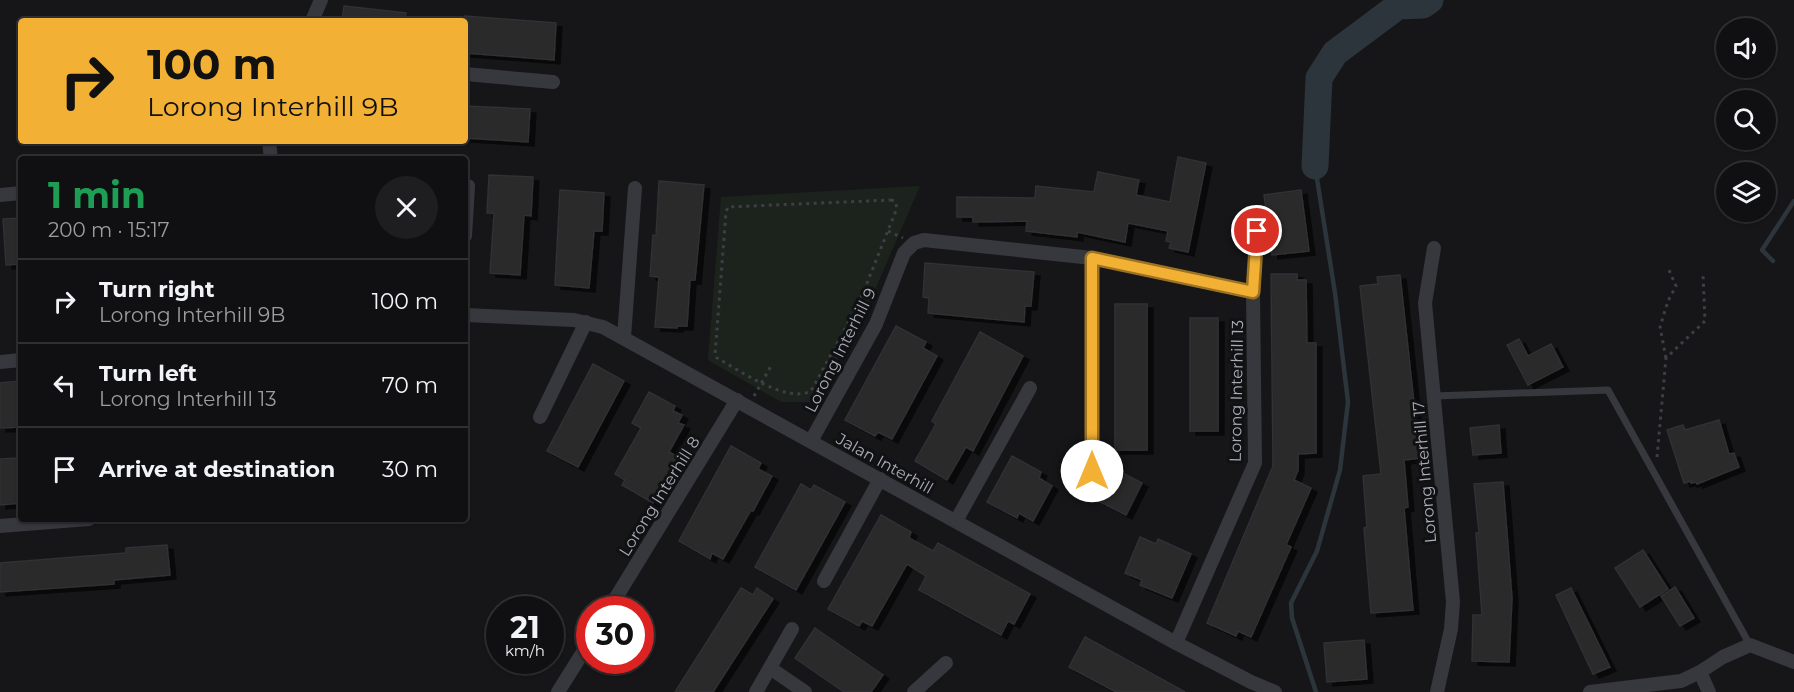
<!DOCTYPE html>
<meta charset="utf-8">
<style>
body{margin:0;font-family:Montserrat,sans-serif;background:#1e1e20;color:#f1f3f6;height:100vh;display:flex;flex-direction:column;font-size:22px;white-space:nowrap}
*{box-sizing:border-box;margin:0}
p{font-size:20px;color:#9c9d9f}
.icon{flex:none;width:33px;height:33px;fill:none;stroke:currentColor;stroke-width:2;stroke-linecap:round;stroke-linejoin:round}
.map{position:relative;flex:1;overflow:hidden}
.drawer{position:absolute;left:18px;top:156px;width:450px;height:366px;display:flex;flex-direction:column;background:#101012;border-radius:6px;box-shadow:0 2px 4px #0004,0 0 0 2px #303032}
.drawer>*{flex:none}
.guide{position:absolute;left:18px;top:18px;width:450px;height:126px;border-radius:6px;box-shadow:0 2px 4px #0004,0 0 0 2px #303032;background:#f2b134;color:#111;overflow:hidden}
.buttons{position:absolute;left:1716px;top:18px;display:grid;gap:12px}
.buttons a{display:grid;place-items:center;width:60px;height:60px;border-radius:50%;background:#101012;box-shadow:0 2px 4px #0004,0 0 0 2px #303032;font-size:30px}
.speed{position:absolute;left:486px;top:596px;display:flex;gap:12px;font-size:30px;font-weight:700;text-align:center}
.speed>*{display:grid;place-content:center;width:78px;height:78px;border-radius:50%;background:#101012;box-shadow:0 2px 4px #0004,0 0 0 2px #303032;line-height:1}
.speed small{font-size:15px;font-weight:400}
.speed .limit{border:9px solid #d22;background:#fff;color:#111}
.pin{position:absolute;display:grid;place-items:center;width:51px;height:51px;color:#fff;margin:-26px;border:3px solid #fff;border-radius:50%;box-shadow:0 2px 6px #0007}
.me{position:absolute;width:66px;margin:-33px;rotate:0deg;stroke-linejoin:round;filter:drop-shadow(0 0 4px #0008)}
.turn{display:flex;align-items:center;gap:21px;height:126px;padding:0 30px;font-size:27px}
.turn .icon{width:78px;height:78px;stroke-width:2.5}
.turn b{display:block;font-size:42px;line-height:51px}
.round{display:grid;place-items:center;flex:none;width:63px;height:63px;border-radius:32px;background:#1e1e20}
.head{display:flex;align-items:center;justify-content:space-between;height:102px;padding:0 30px}
h1{font-size:36px;font-weight:700;line-height:45px;color:#1e9e55}
ul{padding:0;list-style:none}
li{display:flex;align-items:center;gap:18px;height:84px;padding:0 30px;border-top:2px solid #303032}
li div{flex:1}
li b{display:block;font-size:22px}
li em{font-style:normal}
.map>svg:first-child{display:block}
.green{fill:#1c231d}
.lines{fill:none;stroke-linecap:round;stroke-linejoin:round}
.stream{stroke:#2c353c;stroke-width:4.5}
.river{stroke:#2c353c;stroke-width:27}
.building{fill:#29292c;stroke:#303034;stroke-width:1.5;filter:url(#shadow)}
.path{stroke:#3d3f44;stroke-width:3;stroke-dasharray:3 4.5;stroke-linecap:butt}
.lane{stroke:#37383d;stroke-width:7}
.street{stroke:#37383d;stroke-width:14}
.route-casing{stroke:#9d7322;stroke-width:15}
.route{stroke:#f2b134;stroke-width:10}
.labels{text-anchor:middle;stroke-width:6;stroke-linejoin:round;paint-order:stroke}
.street-label{font-size:16px;fill:#a8adb8;stroke:#111113}
</style>
<div class="map">
<svg width="1794" height="692" viewBox="0 0 1794 692">
<defs>
<filter id="shadow"><feDropShadow dx="6" dy="4" stdDeviation="0" flood-color="#0009"/></filter>
</defs>
<rect width="100%" height="100%" fill="#161618"/>
<polygon class="green" points="920,186 868,306 814,402 781,402 708,360 721,197"/>
<g class="lines">
<g class="stream">
<polyline points="1315,166 1335,293 1348,402 1340,470 1317,551 1291,603 1292,618 1316,692"/>
<polyline points="1773,261 1762,250 1794,201"/>
</g>
<polyline class="river" points="1315,166 1319,78 1335,53 1398,6 1423,5 1430,0"/>
</g>
<g class="building">
<polygon points="344,6 406,13 405,21 342,21"/>
<polygon points="465,16 556,23 554,60 465,53"/>
<polygon points="465,106 530,109 528,142 465,138"/>
<polygon points="1178,157 1206,163 1188,252 1169,248 1171,242 1166,241 1168,231 1128,223 1125,242 1077,232 1077,237 1026,231 1027,221 973,222 973,217 957,217 957,197 1035,198 1036,186 1094,192 1098,172 1139,180 1136,195 1170,202"/>
<polygon points="489,175 533,177 531,216 524,215 520,275 490,273 494,213 487,213"/>
<polygon points="659,181 704,185 695,280 690,280 687,326 677,326 677,328 655,327 659,277 650,276 653,235 656,236"/>
<polygon points="560,190 604,193 602,231 594,231 589,288 555,285"/>
<polygon points="1301,190 1309,251 1272,255 1264,195"/>
<polygon points="21,218 21,264 6,265 3,219"/>
<polygon points="925,263 1034,272 1031,306 1025,306 1024,322 928,313 929,298 923,297"/>
<polygon points="1271,274 1297,274 1297,280 1306,280 1307,343 1316,343 1316,453 1298,454 1298,470 1294,480 1311,488 1286,545 1291,547 1251,637 1238,631 1236,636 1207,623 1273,466"/>
<polygon points="1400,275 1420,458 1404,460 1408,507 1404,508 1413,610 1371,613 1364,528 1367,527 1363,476 1381,474 1360,286 1378,284 1377,277"/>
<rect x="1115" y="304" width="32" height="146"/>
<rect x="1190" y="318" width="28" height="113"/>
<polygon points="896,326 926,342 923,348 937,356 892,439 878,432 875,436 845,420"/>
<polygon points="980,332 1023,356 973,451 966,447 947,480 915,461 936,424 932,421"/>
<polygon points="1519,339 1528,356 1551,344 1563,367 1528,385 1507,345"/>
<polygon points="593,364 624,381 578,467 547,451"/>
<polygon points="21,381 21,427 0,428 0,383"/>
<polygon points="649,392 675,406 673,411 682,415 678,423 684,425 669,452 678,457 653,503 622,485 625,480 615,474 641,428 632,423"/>
<polygon points="1719,420 1729,454 1734,453 1739,467 1697,484 1696,482 1691,483 1691,481 1684,483 1667,430 1683,425 1685,430"/>
<polygon points="1499,425 1501,453 1473,455 1470,428"/>
<polygon points="731,446 761,463 758,469 772,476 753,511 751,510 723,559 712,553 710,559 679,541"/>
<polygon points="1012,456 1041,472 1039,478 1052,486 1033,521 1019,513 1017,518 987,502"/>
<polygon points="21,458 21,503 0,505 0,459"/>
<polygon points="1115,469 1142,483 1126,515 1098,501"/>
<polygon points="1503,482 1512,598 1509,662 1472,661 1473,615 1482,615 1476,533 1479,533 1474,484"/>
<polygon points="801,484 811,490 814,485 845,502 796,590 755,567"/>
<polygon points="881,515 911,532 909,538 933,551 938,543 1030,594 1014,624 1008,621 1001,635 919,590 926,576 907,564 872,626 862,621 859,626 828,609"/>
<polygon points="1140,537 1156,544 1158,539 1191,554 1172,598 1140,585 1142,580 1125,573"/>
<polygon points="167,545 170,575 114,580 114,584 0,592 0,563 126,553 126,548"/>
<polygon points="1643,550 1668,589 1640,607 1615,568"/>
<polygon points="1675,587 1694,618 1680,626 1661,596"/>
<polygon points="741,588 753,595 757,588 773,599 713,692 675,692"/>
<polygon points="1571,588 1610,667 1593,674 1556,595"/>
<polygon points="815,628 883,675 871,692 844,692 795,658"/>
<polygon points="1085,637 1185,692 1116,692 1069,667"/>
<polygon points="1364,640 1367,679 1327,682 1324,643"/>
</g>
<g class="lines">
<g class="path">
<path d="M891 200 895 201 897 208 859 303 811 391C787 404 739 370 717 358L715 355 726 212 728 207Z"/>
<polyline points="888,231 903,238"/>
<polyline points="1666,358 1660,327 1668,301 1676,286 1669,270"/>
<polyline points="754,396 771,366"/>
<polyline points="1657,457 1666,358 1705,321 1703,274"/>
</g>
<polyline class="lane" points="1434,396 1608,390 1750,645"/>
<g class="street">
<polyline points="312,21 321,0"/>
<polyline points="465,74 553,82"/>
<polyline points="269,141 271,159"/>
<polyline points="0,195 21,193"/>
<polyline points="465,236 468,186"/>
<polyline points="1434,248 1425,303 1453,602 1451,629 1437,692"/>
<polyline points="1092,258 1092,471"/>
<polyline points="465,315 574,320 603,327 1176,643 1251,682 1275,692"/>
<polyline points="624,337 635,188"/>
<polyline points="0,362 21,360"/>
<polyline points="540,417 586,322"/>
<polyline points="811,441 876,324 904,253 914,243 924,240 1092,258 1253,292"/>
<polyline points="956,521 1030,388"/>
<polyline points="0,526 89,519"/>
<polyline points="824,581 880,479"/>
<polyline points="609,609 737,400"/>
<polyline points="1176,643 1255,463 1253,292 1257,231"/>
<polyline points="770,668 805,692"/>
<polyline points="1700,672 1709,692"/>
<polyline points="558,692 590,641"/>
<polyline points="756,692 792,629"/>
<polyline points="914,692 946,663"/>
<polyline points="1590,692 1681,681 1700,672 1723,657 1750,645 1794,662"/>
</g>
</g>
<g class="lines">
<g class="route-casing">
<polyline id="route" points="1092,471 1092,258 1253,292 1257,231"/>
</g>
<use href="#route" class="route"/>
</g>
<g class="labels">
<g class="street-label">
<text transform="translate(840 350) rotate(-63)" y="6">Lorong Interhill 9</text>
<text transform="translate(1236 391) rotate(-89)" y="6">Lorong Interhill 13</text>
<text transform="translate(885 463) rotate(29)" y="6">Jalan Interhill</text>
<text transform="translate(1424 472) rotate(-95)" y="6">Lorong Interhill 17</text>
<text transform="translate(659 496) rotate(-58)" y="6">Lorong Interhill 8</text>
</g>
</g>
</svg>
<div class="buttons">
<a><svg class="icon" aria-label="sound" viewBox="0 0 24 24"><path d="M4 9h4l5-4v14l-5-4H4zM17 9q2 3 0 6"/></svg></a>
<a><svg class="icon" aria-label="search" viewBox="0 0 24 24"><circle cx="10" cy="10" r="6"/><path d="M15 15l6 6"/></svg></a>
<a><svg class="icon" aria-label="layers" viewBox="0 0 24 24"><path d="M12 4l9 5-9 5-9-5zM3 14l9 5 9-5"/></svg></a>
</div>
<div class="speed"><div>21<small>km/h</small></div><div class="limit">30</div></div>
<div class="pin" style="left:1257px;top:231px;background:#d93025"><svg class="icon" aria-label="arrive" viewBox="0 0 24 24"><path d="M6 21V4h12l-3 4 3 4H6"/></svg></div>
<svg class="me" style="left:1092px;top:471px" viewBox="-20 -20 40 40"><circle r="19" fill="#fff"/><path d="M0-13L10 11 0 6-10 11z" fill="#f2b134"/></svg>
<div class="guide">
<div class="turn"><svg class="icon" aria-label="right" viewBox="0 0 24 24"><path d="M7 20v-9h11M14 6l5 5-5 5"/></svg><div><b>100 m</b>Lorong Interhill 9B</div></div>
</div>
<section class="drawer">
<div class="head"><div><h1>1 min</h1><p>200 m · 15:17</p></div><a class="round"><svg class="icon" aria-label="close" viewBox="0 0 24 24"><path d="M6 6l12 12M18 6L6 18"/></svg></a></div>
<ul>
<li><svg class="icon" aria-label="right" viewBox="0 0 24 24"><path d="M7 20v-9h11M14 6l5 5-5 5"/></svg><div><b>Turn right</b><p>Lorong Interhill 9B</p></div><em>100 m</em></li>
<li><svg class="icon" aria-label="left" viewBox="0 0 24 24"><path d="M17 20v-9H6M10 6l-5 5 5 5"/></svg><div><b>Turn left</b><p>Lorong Interhill 13</p></div><em>70 m</em></li>
<li><svg class="icon" aria-label="arrive" viewBox="0 0 24 24"><path d="M6 21V4h12l-3 4 3 4H6"/></svg><div><b>Arrive at destination</b></div><em>30 m</em></li>
</ul>
</section>
</div>
